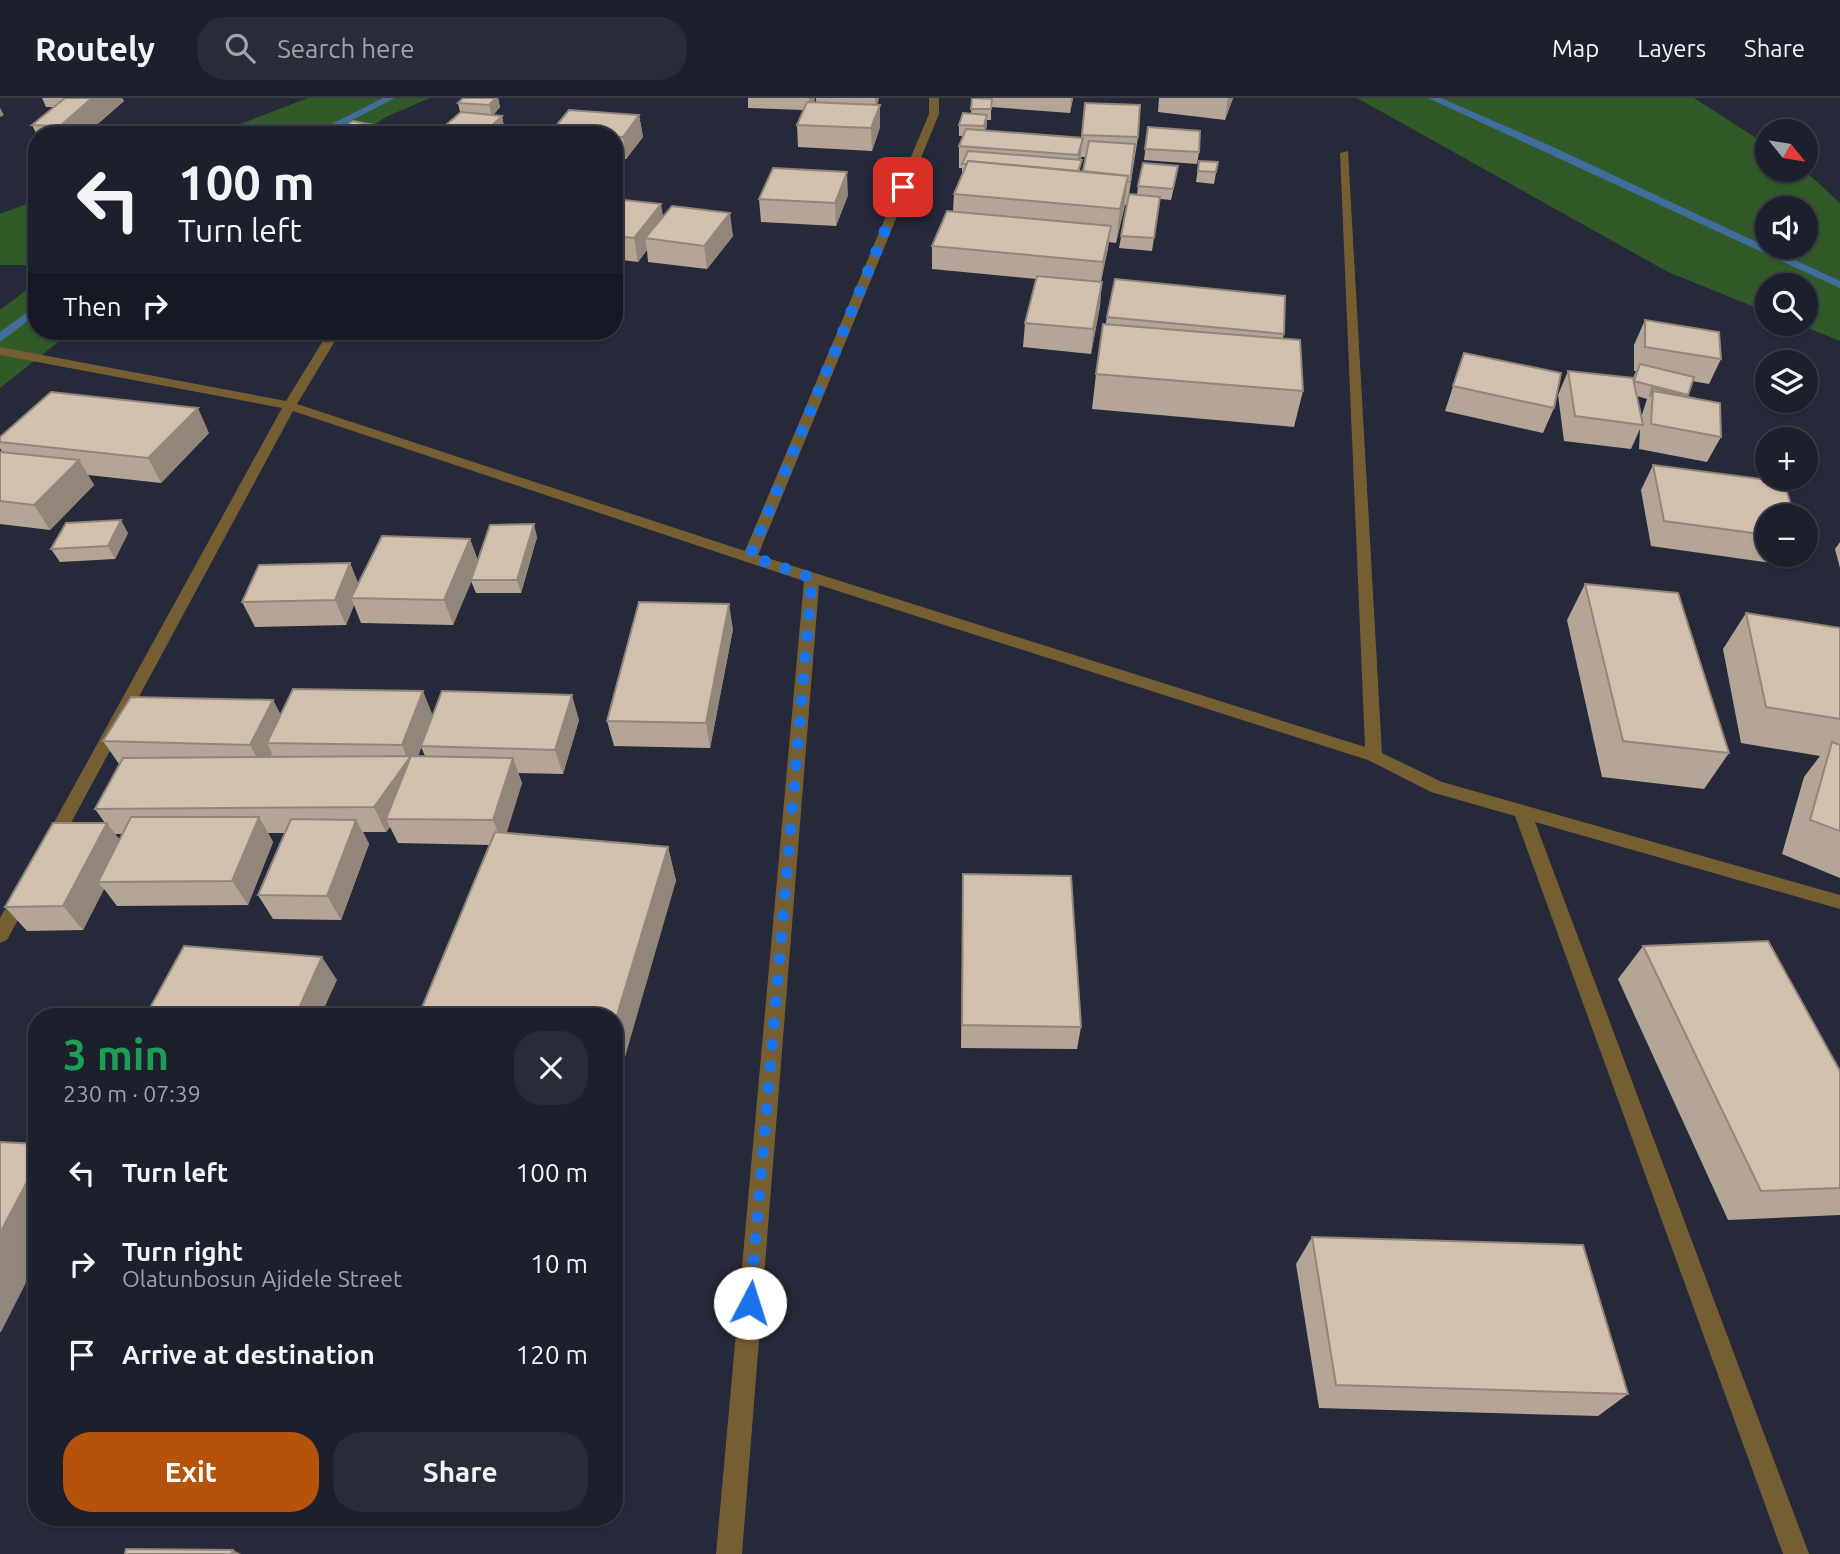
<!DOCTYPE html>
<meta charset="utf-8">
<style>
body{margin:0;font-family:Ubuntu,sans-serif;background:#292c38;color:#f1f3f6;height:100vh;display:flex;flex-direction:column;font-size:26px;white-space:nowrap}
*{box-sizing:border-box;margin:0}
p{font-size:23px;color:#a0a2a9}
.icon{flex:none;width:38px;height:38px;fill:none;stroke:currentColor;stroke-width:2;stroke-linecap:round;stroke-linejoin:round}
.map{position:relative;flex:1;overflow:hidden}
.panel{position:absolute;left:28px;top:910px;width:595px;height:518px;display:flex;flex-direction:column;background:#1c1f2c;border-radius:28px;box-shadow:0 2px 5px #0004,0 0 0 2px #3a3d48}
.panel>*{flex:none}
.top-card{position:absolute;left:28px;top:28px;width:595px;height:214px;border-radius:28px;box-shadow:0 2px 5px #0004,0 0 0 2px #3a3d48;background:#1c1f2c;color:#f1f3f6;overflow:hidden}
.needle{width:46px;rotate:120deg}
.tools{position:absolute;left:1755px;top:21px;display:grid;gap:14px}
.tools a{display:grid;place-items:center;width:63px;height:63px;border-radius:50%;background:#1c1f2c;box-shadow:0 2px 5px #0004,0 0 0 2px #3a3d48;font-size:35px}
.pin{position:absolute;display:grid;place-items:center;width:60px;height:60px;color:#fff;margin:-30px;border-radius:14px;box-shadow:0 4px 10px #0006}
.me{position:absolute;width:77px;margin:-38px;rotate:5deg;stroke-linejoin:round;filter:drop-shadow(0 0 5px #0008)}
.turn{display:flex;align-items:center;gap:24px;height:147px;padding:0 35px;font-size:32px}
.turn .icon{width:91px;height:91px;stroke-width:2.5}
.turn b{display:block;font-size:49px;line-height:60px}
.then{display:flex;align-items:center;height:66px;padding:0 35px;background:#0003;gap:14px;font-size:26px}
.round{display:grid;place-items:center;flex:none;width:74px;height:74px;border-radius:28px;background:#292c38}
.head{display:flex;align-items:center;justify-content:space-between;height:119px;padding:0 35px}
h1{font-size:42px;font-weight:700;line-height:52px;color:#1e9e55}
.primary-button{display:flex;gap:14px;margin-top:auto;padding:14px 35px}
.primary-button a{flex:1;height:80px;border-radius:28px;background:#b45309;color:#fff;font-size:28px;font-weight:700;line-height:80px;text-align:center}
.primary-button a+a{background:#292c38;color:#f1f3f6}
ul{padding:0;list-style:none}
li{display:flex;align-items:center;gap:21px;height:91px;padding:0 35px}
li div{flex:1}
li b{display:block;font-size:26px}
li em{font-style:normal}
header{display:flex;align-items:center;gap:42px;box-sizing:border-box;height:98px;padding:0 35px;background:#1c1f2c;border-bottom:2px solid #3a3d48}
header strong{font-size:33px}
nav{display:flex;gap:38px;margin-inline-start:auto;font-size:24px}
.search{width:490px;height:63px;background:#292c38;display:flex;align-items:center;gap:18px;box-sizing:border-box;padding:0 24px;border-radius:28px;color:#a0a2a9;font-size:26px}
.map>svg:first-child{display:block}
.green{fill:#325a29;fill-rule:evenodd}
.lines{fill:none;stroke-linecap:round;stroke-linejoin:round}
.stream{fill:#3f6d9c;fill-rule:evenodd}
.minor{fill:#765e33;fill-rule:evenodd}
.wall{fill:#b4a596;fill-rule:evenodd}
.shaded-wall{fill:#92867a}
.building{fill:#d1c0ae;stroke:#92867a;stroke-width:2}
.route{stroke:#1a73e8;stroke-width:12;stroke-dasharray:0 21.6}
</style>
<header>
<strong>Routely</strong>
<div class="search"><svg class="icon" aria-label="search" viewBox="0 0 24 24"><circle cx="10" cy="10" r="6"/><path d="M15 15l6 6"/></svg>Search here</div>
<nav><a>Map</a><a>Layers</a><a>Share</a></nav>
</header>
<div class="map">
<svg width="1840" height="1456" viewBox="0 0 1840 1456">
<rect width="100%" height="100%" fill="#26293a"/>
<g class="green">
<polygon points="308,0 430,0 388,18 357,37 212,37"/>
<path d="M1357 0H1694L1767 47 1768 72H1804L1840 105V243L1798 226H1806V187H1768L1767 214 1668 174ZM1768 110H1806V149H1768Z"/>
<polygon points="37,102 37,170 35,167 0,167 0,116"/>
<polygon points="37,184 37,233 72,233 0,290 0,212"/>
</g>
<g class="lines">
<g class="stream">
<polygon points="383,0 395,0 323,37 310,37"/>
<polygon points="1428,0 1441,0 1551,48 1840,183 1840,190"/>
<polygon points="37,207 37,216 0,244 0,234"/>
</g>
<g class="minor">
<polygon points="929,0 939,0 939,16 758,457 1365,649 1340,55 1348,53 1382,655 1442,684 1840,797 1840,811 1535,724 1809,1456 1783,1456 1515,718 1431,694 1368,662 819,487 742,1456 716,1456 804,483 293,313 58,749 46,749 43,744 46,739 282,310 0,257 0,249 286,303 329,233 341,233 297,306 745,453 929,16"/>
<polygon points="23,789 29,791 32,796 7,842 0,845 0,820 17,791"/>
</g>
</g>
<g class="wall">
<polygon points="42,0 122,0 124,3 85,37 37,37 32,27 54,9 46,9"/>
<polygon points="463,0 498,0 500,9 493,17 502,18 504,29 496,37 448,37 446,27 460,14 458,5"/>
<polygon points="748,0 815,0 814,4 816,4 816,0 879,0 877,7 880,29 872,53 798,49 797,27 803,12 748,10"/>
<path d="M972 0H1073L1070 15 991 9V22H987L986 33 1081 40 1085 5 1138 39 1129 96 1137 97 1138 88 1176 80 1171 102 1160 101 1152 153 1119 150 1127 107H1125L1116 145 1109 144 1101 184 1100 208 1091 256 1023 249 1025 225 1036 181 932 171V148L953 113 954 96 962 76V70H959V48L963 38H959V27L971 16ZM1081 59H1086L1083 73H1080Z"/>
<polygon points="1159,0 1233,0 1225,22 1158,14"/>
<polygon points="639,17 643,39 626,61 614,61 614,37 551,37 551,34"/>
<polygon points="1148,29 1199,54 1197,66 1144,62"/>
<polygon points="1199,63 1218,64 1214,86 1196,84"/>
<polygon points="848,97 836,128 761,124 759,101"/>
<polygon points="614,102 663,118 733,138 707,171 648,164 647,152 638,164 614,161"/>
<polygon points="1107,219 1284,236 1283,240 1303,293 1294,329 1092,311 1096,276"/>
<path d="M1645 222 1721 261 1709 286 1692 283 1687 299 1721 339 1707 364 1639 351 1640 331 1631 351 1564 343 1558 297 1568 273 1633 280 1636 273H1634V247ZM1637 298 1647 301 1641 320Z"/>
<polygon points="138,233 184,233 177,238"/>
<polygon points="1464,255 1554,310 1543,335 1445,313"/>
<polygon points="209,335 161,385 88,377 94,387 50,432 0,426 0,354 2,354 0,350 0,339"/>
<polygon points="1653,367 1768,418 1768,457 1792,457 1785,467 1651,448 1641,392"/>
<polygon points="128,435 115,461 60,464 51,451"/>
<polygon points="537,439 521,495 476,495 471,483 453,527 361,525 354,507 346,527 255,529 242,504 350,465 358,485 470,441 478,463"/>
<polygon points="1840,444 1840,470 1835,451"/>
<polygon points="1585,486 1729,655 1704,691 1602,679 1567,522"/>
<polygon points="1746,515 1840,530 1840,780 1782,756 1804,679 1820,658 1741,645 1723,551"/>
<polygon points="733,531 710,650 614,648 607,623"/>
<path d="M273 602 280 616 433 618 579 622 563 676 518 675 522 685 506 735 668 749 676 783 614 919 490 747 398 745 390 729 386 734H363L369 746 341 822 273 821 258 797 285 735H268L273 744 248 807 117 808 104 791 83 832 27 833 5 809 105 725 95 711 119 666 103 643ZM421 649 425 658H418ZM115 736H123L120 742Z"/>
<polygon points="963,776 1081,929 1077,951 961,950"/>
<polygon points="1643,848 1840,973 1840,1117 1728,1122 1618,881"/>
<polygon points="1312,1139 1628,1296 1598,1318 1319,1310 1296,1166"/>
</g>
<g class="shaded-wall">
<polygon points="92,0 122,0 124,3 85,37 64,37 60,28"/>
<polygon points="496,0 498,0 500,9 492,19 489,7"/>
<polygon points="809,0 815,0 810,13"/>
<polygon points="875,0 879,0 876,10"/>
<polygon points="1071,0 1073,0 1070,15"/>
<polygon points="1228,0 1233,0 1225,22"/>
<polygon points="880,7 880,29 872,53 871,30"/>
<polygon points="0,10 4,17 0,19"/>
<polygon points="639,17 643,39 626,61 623,39"/>
<polygon points="987,17 987,28 983,40 984,28"/>
<polygon points="502,18 504,29 496,37 488,37 487,32"/>
<polygon points="1083,40 1080,63 1076,75 1078,57"/>
<polygon points="847,74 848,97 836,128 835,105"/>
<polygon points="1128,78 1124,110 1116,145 1120,111"/>
<polygon points="661,106 665,129 645,140 647,152 638,164 634,140"/>
<polygon points="730,115 733,138 707,171 704,148"/>
<polygon points="1111,128 1108,151 1100,187 1103,164"/>
<polygon points="1102,184 1100,208 1091,256 1093,231"/>
<polygon points="175,233 184,233 177,238"/>
<polygon points="198,310 209,335 161,385 148,360"/>
<polygon points="79,362 94,387 50,432 34,407"/>
<polygon points="121,422 128,435 115,461 108,448"/>
<polygon points="534,426 537,439 521,495 517,482"/>
<polygon points="470,441 479,466 453,527 444,502"/>
<polygon points="350,465 360,490 351,500 354,507 346,527 335,502"/>
<polygon points="729,506 733,531 710,650 706,625"/>
<polygon points="423,593 433,618 415,667 386,721 390,729 386,734 374,709 408,662 402,647"/>
<polygon points="572,597 579,622 563,676 555,652"/>
<polygon points="273,602 286,627 267,645 272,655 264,672 250,647"/>
<polygon points="513,660 522,685 503,747 493,722"/>
<polygon points="259,719 273,744 248,807 232,783"/>
<polygon points="356,722 369,746 341,822 327,798"/>
<polygon points="107,725 125,749 98,784 104,791 83,832 63,808"/>
<polygon points="668,749 676,783 614,997 614,927"/>
<polygon points="322,859 337,882 320,919 295,919"/>
<polygon points="37,1065 37,1163 1,1234 0,1234 0,1135"/>
<polygon points="233,1452 241,1456 231,1456"/>
</g>
<g class="building">
<polygon points="65,0 92,0 60,28 32,27"/>
<polygon points="463,0 496,0 489,7 458,5"/>
<polygon points="972,0 992,1 991,11 971,11"/>
<polygon points="807,4 880,7 871,30 797,27"/>
<polygon points="1085,5 1140,7 1138,39 1082,37"/>
<polygon points="569,12 639,17 623,39 614,39 614,37 589,37 551,34"/>
<polygon points="461,14 502,18 487,32 446,27"/>
<polygon points="963,15 987,17 984,28 959,27"/>
<polygon points="353,23 423,37 330,37"/>
<polygon points="1148,29 1200,33 1199,54 1145,51"/>
<polygon points="966,31 1083,40 1078,57 959,48"/>
<polygon points="1089,43 1135,46 1130,84 1127,84 1128,78 1083,73"/>
<polygon points="968,53 1082,62 1078,73 968,63 966,66 962,66"/>
<polygon points="968,63 1128,78 1120,111 954,96"/>
<polygon points="1199,63 1218,64 1216,74 1198,73"/>
<polygon points="1143,65 1178,68 1173,91 1138,88"/>
<polygon points="773,70 847,74 835,105 759,101"/>
<polygon points="1129,96 1160,99 1154,140 1121,138"/>
<polygon points="615,101 661,106 634,140 614,138"/>
<polygon points="672,108 730,115 704,148 645,140"/>
<polygon points="947,113 1111,128 1103,164 932,148"/>
<polygon points="1037,178 1102,184 1093,231 1025,225"/>
<polygon points="1115,181 1285,198 1284,236 1107,219"/>
<polygon points="1645,222 1719,234 1721,261 1645,249"/>
<polygon points="1103,226 1300,242 1303,293 1096,276"/>
<polygon points="1464,255 1561,275 1554,310 1453,288"/>
<polygon points="1640,266 1694,279 1688,297 1634,283"/>
<polygon points="1568,273 1633,280 1643,327 1575,318"/>
<polygon points="1652,290 1696,301 1653,293 1650,299"/>
<polygon points="1653,293 1720,305 1721,339 1651,326"/>
<polygon points="51,294 198,310 148,360 0,344 0,339"/>
<polygon points="0,354 79,362 34,407 0,403"/>
<polygon points="1653,367 1784,384 1794,418 1768,418 1768,437 1664,423"/>
<polygon points="121,422 108,448 51,451 66,425"/>
<polygon points="534,426 517,482 471,482 490,427"/>
<polygon points="382,438 470,441 444,502 351,500"/>
<polygon points="350,465 335,502 242,504 259,467"/>
<polygon points="1585,486 1678,495 1729,655 1623,643"/>
<polygon points="639,504 729,506 706,625 607,623"/>
<polygon points="1746,515 1840,530 1840,621 1766,609"/>
<polygon points="293,591 423,593 402,647 267,645"/>
<polygon points="442,593 572,597 555,652 421,648"/>
<polygon points="131,599 273,602 250,647 103,643"/>
<polygon points="1832,644 1840,647 1840,733 1810,722"/>
<polygon points="411,658 374,709 95,711 123,660"/>
<polygon points="411,658 513,660 493,722 386,721"/>
<polygon points="131,719 259,719 232,783 98,784"/>
<polygon points="291,721 356,722 327,798 258,797"/>
<polygon points="53,725 107,725 63,808 5,809"/>
<polygon points="495,734 668,749 614,927 614,919 418,919"/>
<polygon points="963,776 1071,778 1081,929 962,927"/>
<polygon points="1768,843 1840,973 1840,1090 1761,1093 1643,848"/>
<polygon points="184,848 322,859 295,919 145,919"/>
<polygon points="0,1044 37,1046 37,1065 0,1135"/>
<polygon points="1312,1139 1583,1147 1628,1296 1336,1287"/>
<polygon points="126,1451 233,1452 231,1456 125,1456"/>
</g>
<g class="lines">
<polyline class="route" points="750,1205 812,480 750,458 903,89"/>
</g>
</svg>
<div class="tools">
<a><svg class="needle" viewBox="-14 -14 28 28"><path d="M0-13l5 13h-10z" fill="#e53935"/><path d="M0 13l5-13h-10z" fill="#a0a2a9"/></svg></a>
<a><svg class="icon" aria-label="sound" viewBox="0 0 24 24"><path d="M4 9h4l5-4v14l-5-4H4zM17 9q2 3 0 6"/></svg></a>
<a><svg class="icon" aria-label="search" viewBox="0 0 24 24"><circle cx="10" cy="10" r="6"/><path d="M15 15l6 6"/></svg></a>
<a><svg class="icon" aria-label="layers" viewBox="0 0 24 24"><path d="M12 4l9 5-9 5-9-5zM3 14l9 5 9-5"/></svg></a>
<a>+</a>
<a>−</a>
</div>
<div class="pin" style="left:903px;top:89px;background:#d93025"><svg class="icon" aria-label="arrive" viewBox="0 0 24 24"><path d="M6 21V4h12l-3 4 3 4H6"/></svg></div>
<svg class="me" style="left:750px;top:1205px" viewBox="-20 -20 40 40"><circle r="19" fill="#fff"/><path d="M0-13L10 11 0 6-10 11z" fill="#1a73e8"/></svg>
<div class="top-card">
<div class="turn"><svg class="icon" aria-label="left" viewBox="0 0 24 24"><path d="M17 20v-9H6M10 6l-5 5 5 5"/></svg><div><b>100 m</b>Turn left</div></div>
<div class="then">Then<svg class="icon" aria-label="right" viewBox="0 0 24 24"><path d="M7 20v-9h11M14 6l5 5-5 5"/></svg></div>
</div>
<section class="panel">
<div class="head"><div><h1>3 min</h1><p>230 m · 07:39</p></div><a class="round"><svg class="icon" aria-label="close" viewBox="0 0 24 24"><path d="M6 6l12 12M18 6L6 18"/></svg></a></div>
<ul>
<li><svg class="icon" aria-label="left" viewBox="0 0 24 24"><path d="M17 20v-9H6M10 6l-5 5 5 5"/></svg><div><b>Turn left</b></div><em>100 m</em></li>
<li><svg class="icon" aria-label="right" viewBox="0 0 24 24"><path d="M7 20v-9h11M14 6l5 5-5 5"/></svg><div><b>Turn right</b><p>Olatunbosun Ajidele Street</p></div><em>10 m</em></li>
<li><svg class="icon" aria-label="arrive" viewBox="0 0 24 24"><path d="M6 21V4h12l-3 4 3 4H6"/></svg><div><b>Arrive at destination</b></div><em>120 m</em></li>
</ul>
<div class="primary-button"><a>Exit</a><a>Share</a></div>
</section>
</div>
